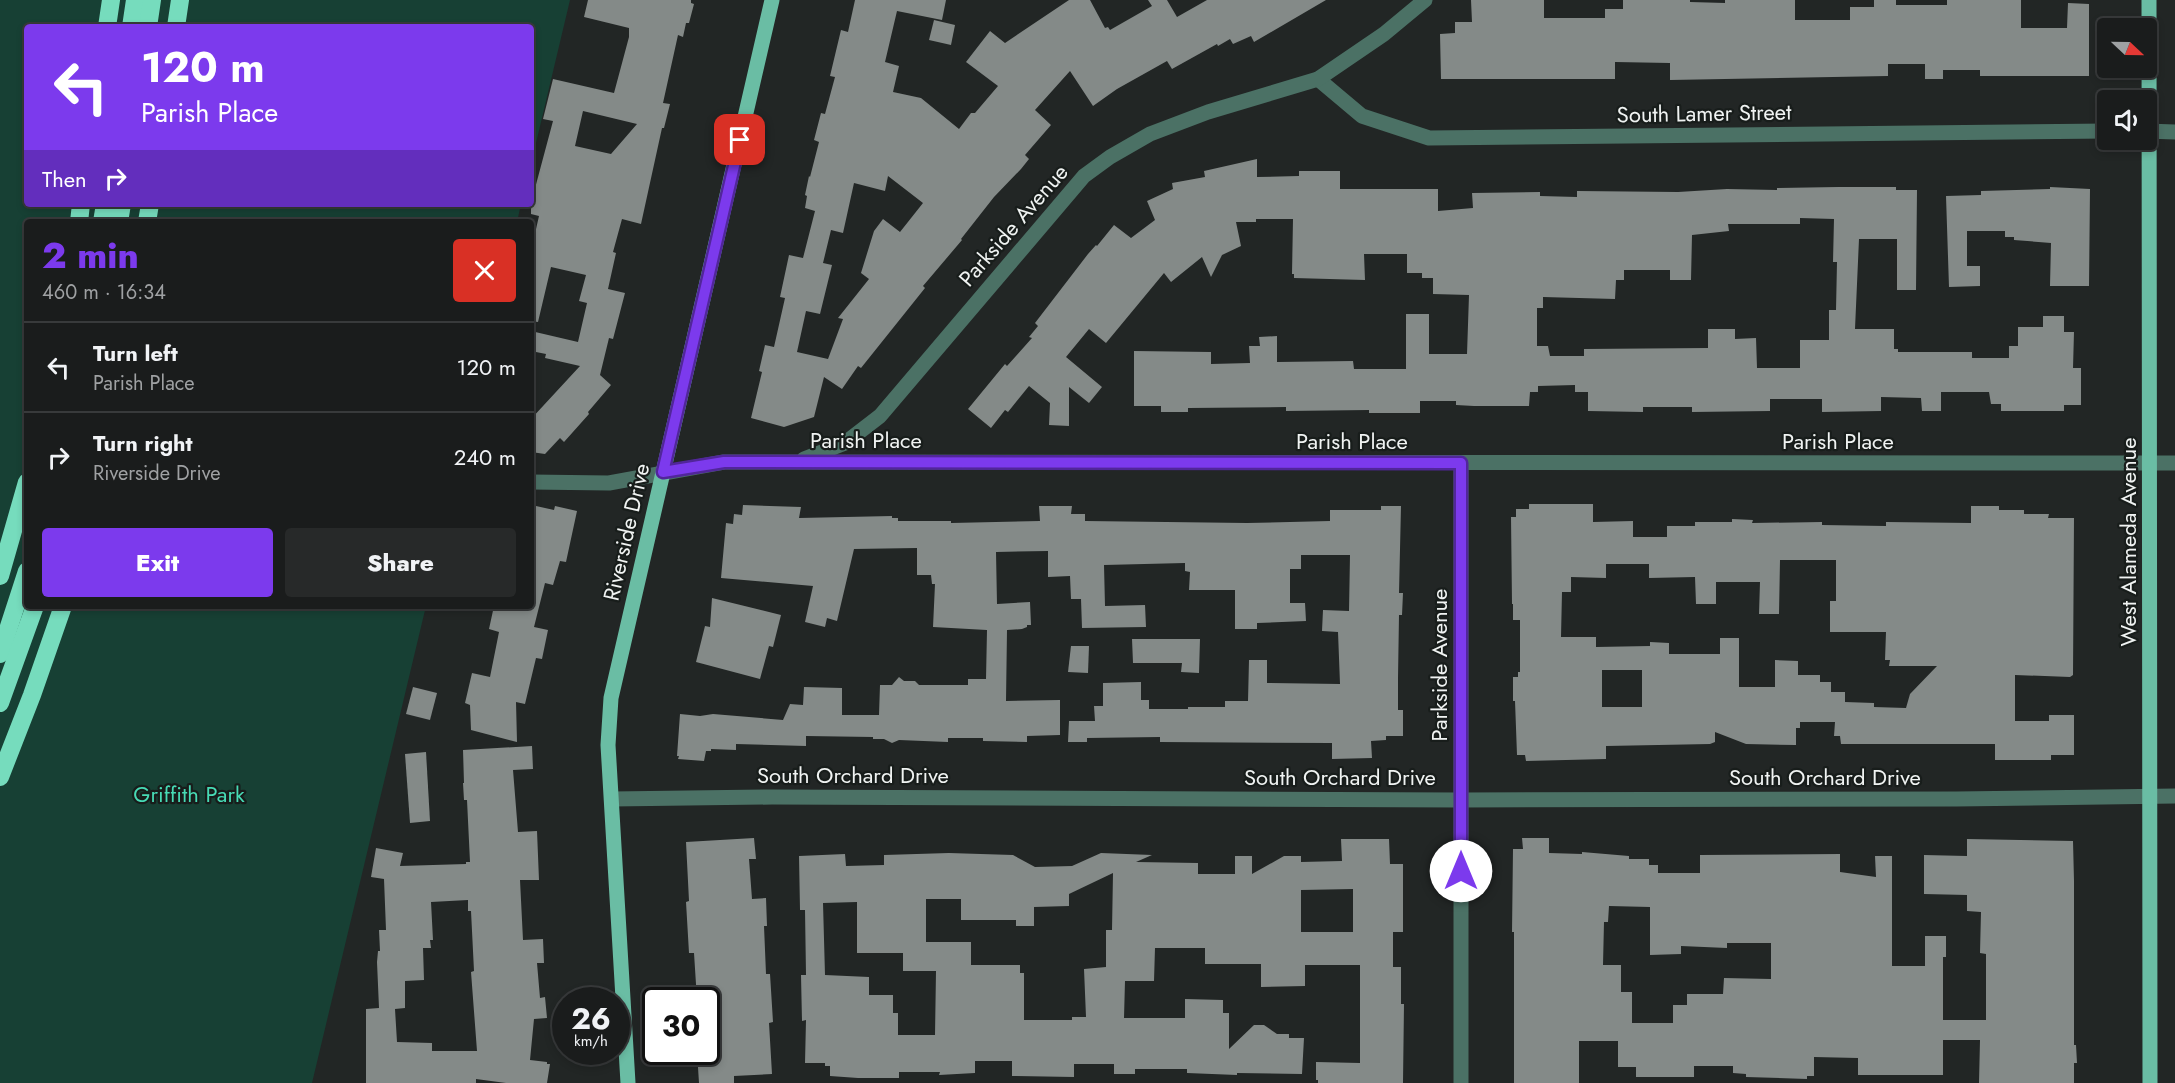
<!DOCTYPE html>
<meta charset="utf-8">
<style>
body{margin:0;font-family:Jost,sans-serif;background:#272929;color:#f1f3f6;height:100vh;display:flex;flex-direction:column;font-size:22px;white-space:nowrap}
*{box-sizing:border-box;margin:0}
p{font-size:20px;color:#9fa1a3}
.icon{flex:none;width:33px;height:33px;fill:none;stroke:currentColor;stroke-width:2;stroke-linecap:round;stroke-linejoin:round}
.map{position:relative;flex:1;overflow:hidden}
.details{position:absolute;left:24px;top:219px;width:510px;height:390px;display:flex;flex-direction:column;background:#1a1c1c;border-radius:6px;box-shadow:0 3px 9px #0003,0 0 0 2px #383a3b}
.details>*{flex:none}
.top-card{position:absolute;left:24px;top:24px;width:510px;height:183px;border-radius:6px;box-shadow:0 3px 9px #0003,0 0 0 2px #383a3b;background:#7c3aed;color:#fff;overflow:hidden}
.needle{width:39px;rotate:112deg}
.controls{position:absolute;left:2097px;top:18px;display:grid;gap:12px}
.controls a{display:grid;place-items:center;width:60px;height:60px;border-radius:6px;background:#1a1c1c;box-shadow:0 3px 9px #0003,0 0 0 2px #383a3b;font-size:30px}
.speed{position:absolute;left:552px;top:987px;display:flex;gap:12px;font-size:30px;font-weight:700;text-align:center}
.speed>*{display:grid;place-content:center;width:78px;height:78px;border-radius:50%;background:#1a1c1c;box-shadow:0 3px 9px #0003,0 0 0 2px #383a3b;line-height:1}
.speed small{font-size:15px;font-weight:400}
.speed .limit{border:3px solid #111;border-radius:9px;background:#fff;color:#111}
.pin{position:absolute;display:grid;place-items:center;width:51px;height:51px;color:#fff;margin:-26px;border-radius:12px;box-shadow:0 3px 9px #0006}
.me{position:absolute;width:66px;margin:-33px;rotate:0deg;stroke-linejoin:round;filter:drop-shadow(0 0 4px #0008)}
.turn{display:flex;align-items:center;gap:21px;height:126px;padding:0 18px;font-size:27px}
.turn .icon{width:78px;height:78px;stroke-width:2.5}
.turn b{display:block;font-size:42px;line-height:51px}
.then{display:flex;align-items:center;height:57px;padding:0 18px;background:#0003;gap:12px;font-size:22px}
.round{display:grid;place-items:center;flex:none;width:63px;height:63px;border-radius:6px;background:#272929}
.overview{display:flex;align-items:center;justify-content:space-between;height:102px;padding:0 18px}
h1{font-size:36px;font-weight:800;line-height:45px;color:#7c3aed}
.action{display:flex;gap:12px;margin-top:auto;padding:12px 18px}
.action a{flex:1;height:69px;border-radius:6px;background:#7c3aed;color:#fff;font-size:24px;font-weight:800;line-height:69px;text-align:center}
.action a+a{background:#272929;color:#f1f3f6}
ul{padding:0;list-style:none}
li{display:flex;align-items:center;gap:18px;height:90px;padding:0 18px;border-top:2px solid #383a3b}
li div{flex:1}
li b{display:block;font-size:22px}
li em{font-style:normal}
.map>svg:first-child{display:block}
.green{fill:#174034}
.building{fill:#848a88;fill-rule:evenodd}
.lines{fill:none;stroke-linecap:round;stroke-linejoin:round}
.minor{stroke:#4b7165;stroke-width:15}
.major{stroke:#6abda4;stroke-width:15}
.highway{stroke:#76dcbd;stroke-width:18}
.route-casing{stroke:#51269a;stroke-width:15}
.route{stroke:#7c3aed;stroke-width:10}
.labels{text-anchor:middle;stroke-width:4.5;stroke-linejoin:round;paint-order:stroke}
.street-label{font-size:22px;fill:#f0f3f2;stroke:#181d1b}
.park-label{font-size:22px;fill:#47dbb5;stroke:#181d1b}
</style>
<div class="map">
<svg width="2175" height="1083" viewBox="0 0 2175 1083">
<rect width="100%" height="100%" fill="#222625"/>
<polygon class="green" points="0,0 570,0 531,164 531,27 27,27 27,204 521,204 517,222 27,222 27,606 426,606 312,1083 0,1083"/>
<g class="building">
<path d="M588 0H691V3L694 4 689 23H686L683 37 678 35 663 103 670 104 664 128H662L641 224 622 219 613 252 616 253 608 289 625 293 613 339 609 338 600 375 611 385 588 412 589 414 564 442 560 438 545 454 531 452V419L580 366 545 358 546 354 531 351V331L578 342 587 303 579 301 586 275 551 267 538 322 531 321V251L539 216 531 214V191L534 192 553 121 543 119 553 79 614 93 629 37V28L584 17ZM583 111 637 124 611 154 575 146Z"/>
<path d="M855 0H946L942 20 897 11 885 62 899 66 893 92 921 98 959 129 971 113H975L998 86 966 62 990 31 1005 43 1069 0H1090L1105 28 1108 27 1110 30 1152 6 1148 0H1167L1177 17 1207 0H1326L1254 42 1251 36 1233 44 1230 39 1218 46 1217 44 1172 69 1167 61 1117 89 1093 106 1070 71 1035 110 1051 125 1025 155 1029 159 1021 169 994 197 961 239 962 240 923 286 925 288 861 368 858 366 842 389 824 377 814 417 784 427 751 418 762 372 759 371 765 345 774 347 785 298 780 297 789 255 803 258 815 211 805 208 807 196 805 195 809 176 810 177 819 142 814 140 821 113 825 114 835 77 830 76 841 30 848 32ZM888 176 923 203 900 232 883 219 874 231 861 273 869 279 838 318 843 319 828 359 797 352 806 311 820 314 832 265 823 263 831 230 843 233 854 183 885 191Z"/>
<polygon points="1471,0 1544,0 1544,18 1605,18 1605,9 1623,9 1623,0 1690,0 1690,2 1725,3 1725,0 1795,0 1795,20 1850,20 1850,7 1874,7 1874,0 1896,0 1896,5 1947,5 1947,0 2021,0 2021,28 2067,28 2068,3 2089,4 2089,76 1980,76 1980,70 1943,70 1943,79 1925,79 1925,64 1888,64 1888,76 1670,80 1670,63 1615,62 1615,79 1441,79 1440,34 1455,33 1455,22 1472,22"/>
<polygon points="934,20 955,25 951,45 929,40"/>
<path d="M1257 159V177L1299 176V171H1340V189H1438V211L1473 208 1472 193 1540 192V196L1577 197V191L1678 192 1727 189 1777 190V188L1838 187H1896V190H1917L1916 290H1897V239H1859L1855 329H1894V349H1898V352H1972V358H2009V346H2018V327H2043V316H2064V332H2074L2073 368H2081V405H2064V411H2001V404H1991L1989 392H1941V411H1922L1921 398 1881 397V411L1822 412V399H1770V411L1692 412V407H1643V412L1588 411V392H1575V385L1538 386V392H1530L1529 406H1474L1456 405V401H1420V413H1369V410L1286 411V407L1188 408V412H1161V406H1134V351L1211 352V364L1250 363 1249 346H1260L1259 337 1277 336V362L1353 361 1354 369H1406V314H1429V354H1467L1469 295 1433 294V278H1422V273H1407V254H1364L1365 280 1294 278V274H1292L1293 219H1256V222H1236L1241 246 1222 255 1211 277 1202 257 1171 282 1164 273 1106 343 1089 329 1066 357 1102 387 1089 403 1069 387V426L1049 425 1050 403 1029 386 1008 412 1005 410 991 428 968 409 1005 364 1007 366 1032 338 1029 337 1038 326 1035 323 1088 254 1096 245 1097 246 1114 225 1131 238 1155 220 1147 201 1173 189 1172 183 1205 177 1204 171ZM1800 218 1834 219 1833 262H1837L1836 310H1829V340H1800V368H1757L1756 338 1735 339V329H1708V348L1584 349V356H1550L1548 346H1537V308H1543V297L1615 299 1616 280H1624V270H1670V280H1691L1692 235 1729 231 1728 224H1800Z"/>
<polygon points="2050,187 2090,189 2089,286 2050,286 2051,243 2014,240 2014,237 2005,237 2005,231 1967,231 1967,266 1980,266 1980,286 1949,287 1946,196 1981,195 1981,191 2050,189"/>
<path d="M1529 504H1593V522L1633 521V537H1667V526H1695V522H1732V519L1753 520 1752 523 1822 522V525L1886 526V522L1971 523V506H1999V510H2024V514H2049L2048 518H2074L2073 675 2070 677 2015 675V721H2049V715H2074V755H2051V760H1995V744H1841L1840 736H1834L1835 722H1800V728H1796V745L1746 744 1715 732V742L1710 744 1606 746V759L1526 761 1525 755H1517L1515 701H1513V677H1518V672H1520V620H1513V604H1512L1511 517H1516V509H1529ZM1780 560H1836V601H1830V632H1886L1885 660H1890L1889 666H1937L1910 694 1906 708 1874 707V703L1845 702V692H1831V682H1820V675H1798V661L1775 660V687H1739V638H1720V654H1669V643L1650 642V646L1596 647V637H1561L1562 592H1571V577L1606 578V564H1649V578L1695 577 1696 604H1716V582H1760L1759 614H1779ZM1602 670H1642V707H1602Z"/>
<polygon points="743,505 801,507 799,518 892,516 892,518 898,518 898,521 951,521 951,523 1040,521 1039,506 1072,506 1071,514 1085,514 1085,521 1247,523 1330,521 1330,510 1381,510 1381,506 1401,506 1399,593 1403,593 1402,615 1399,615 1398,678 1398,710 1403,710 1403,736 1386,736 1386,740 1371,741 1372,758 1332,759 1332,743 1160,742 1160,737 1087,738 1087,742 1068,742 1069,721 1095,721 1094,706 1103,706 1103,683 1141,682 1141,700 1149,700 1149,709 1188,709 1188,707 1225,707 1225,701 1248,701 1249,660 1267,660 1267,683 1340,684 1338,632 1322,631 1323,610 1349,611 1350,555 1301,555 1301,569 1290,569 1290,603 1305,603 1306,621 1257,623 1257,629 1235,629 1235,590 1189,590 1190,572 1185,571 1185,563 1104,565 1105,606 1145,605 1146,627 1082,628 1081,599 1071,599 1070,576 1048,577 1048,551 996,552 997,604 1030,602 1031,625 1027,625 1027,627 1022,629 1007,630 1006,701 1060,700 1060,735 1027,736 1027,742 983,741 983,738 948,738 948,742 899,740 892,743 884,739 873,739 873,737 806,736 806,746 736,744 736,750 711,749 711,751 706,751 704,761 678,759 679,756 677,756 680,714 700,716 713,714 783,720 790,704 803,705 804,687 842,688 842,715 879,715 880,685 892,685 899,677 904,681 915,681 919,685 968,685 968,679 986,679 987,630 933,627 935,584 932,584 931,575 917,575 917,548 854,549 837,621 827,618 825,627 805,622 813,586 721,578 726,523 733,524 734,514 742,515"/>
<polygon points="536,506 554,510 555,506 577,511 566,562 560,561 553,585 545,583 534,627 548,630 542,659 536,658 525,704 516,702 517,742 471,730 470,705 465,703 472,673 490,677 499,632 489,629 494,606 531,606 531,516 534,517"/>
<polygon points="712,598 781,615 773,647 769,646 760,679 696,662 705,626 710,627"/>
<polygon points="1132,639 1200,639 1199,673 1181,672 1182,663 1133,663"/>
<polygon points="1071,646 1089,646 1088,673 1068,672"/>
<polygon points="413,687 437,693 430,720 406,714"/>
<path d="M532 746 533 769 513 770 518 832 537 831 539 880H520L523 940 543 939 544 963H537L540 998 545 997 547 1018 534 1019 530 1060 547 1062V1064H550L547 1083H506L476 1079V1083H366V1009L379 1008 377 962 378 951H380L379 930H386L384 879 371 877 376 848 403 853 400 866 466 864V862H470L467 800H464L463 783H464L463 750ZM468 900V911H471L474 971 471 972 477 1051H432V1043L397 1042 395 1009 405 1008V981L424 980 423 948H431L430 940H433L431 902Z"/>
<polygon points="426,752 430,821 410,823 405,754"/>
<polygon points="754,838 756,859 749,859 752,899 766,898 767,926 764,926 766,974 770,974 773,1022 769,1023 772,1074 734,1076 734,1083 699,1083 697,1052 706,1052 706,1000 697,1000 694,953 689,953 686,902 689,901 686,842"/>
<path d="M1522 838H1549V853L1582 854V852L1629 856V859H1649V865H1658V873H1700V855L1840 854V872L1876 877 1875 856H1892V966H1925V936H1946V957H1943V1020H1986V954L1980 953 1981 912 1967 911V895L1924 894V855L1967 856V839L2073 841 2074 881V1045H2076L2077 1063H2074V1083H1979L1980 1040H1943V1075H1858V1058L1814 1057V1076H1807V1079L1746 1077V1074L1733 1073V1066H1694V1077H1636V1067H1618V1041H1579V1083H1514V932H1512L1513 849H1523ZM1609 906 1650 907V955L1681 954V946L1727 948V943H1771V979L1724 978 1723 994H1687V1005H1673V1023H1632V992H1621V965H1603L1604 922H1608Z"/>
<path d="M1341 839H1389L1390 864H1403V932H1393V967H1401V1004H1404L1403 1083H1318V1080H1316V1062L1360 1063V965H1305V986L1261 987V964H1205V948H1155L1154 981H1125L1124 1018H1185V999L1223 1000V1013H1229V1049L1254 1025H1264L1277 1034H1289V1038H1304L1302 1074 1237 1073V1075L1187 1073V1069H1135V1074H1114V1064H1074V1077L1012 1076V1061H975V1073L939 1075 940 1072H899V1078H858L830 1076V1066H825V1063H805L806 1020 802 1021 801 975H806L805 910H800L799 856 845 854 846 866 884 865V855L949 853 1013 855 1035 867 1072 866 1101 853 1152 855 1136 862 1198 863V874H1235V856H1252V874L1284 856H1301V862L1342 861ZM1113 873 1112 930H1106V967L1084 969 1086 1017H1072V1020H1024V973H1020V965H971V942H926V899H961V920H1016V926H1034V907L1069 906V894ZM1353 889V932H1301V890ZM857 902V953H903V971H936L935 1035H898V1013H893V995H869V977L825 975 823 903Z"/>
</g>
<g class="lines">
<g class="minor">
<polyline points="1318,79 1362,116 1429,138 2108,131"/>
<polyline points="2146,131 2175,132"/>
<polyline points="804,459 845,443 880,416 1084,176 1110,157 1150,134 1208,112 1318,79 1384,34 1425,0"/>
<polyline points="1461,463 1461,1083"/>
<polyline points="531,482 609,483 724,462 2175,463"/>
<polyline points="612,799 772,797 1461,800 1956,799 2175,796"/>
</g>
<g class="major">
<polyline points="2149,0 2150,1083"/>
<polyline points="628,1083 608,745 611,698 772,0"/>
</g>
<g class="highway">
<polyline points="107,27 111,0"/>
<polyline points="131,27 135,0"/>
<polyline points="148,27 152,0"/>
<polyline points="176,27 180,0"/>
<polyline points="79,222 81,204"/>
<polyline points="102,222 105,204"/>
<polyline points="119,222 122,204"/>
<polyline points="147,222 150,204"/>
<polyline points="0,576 27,482"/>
<polyline points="0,654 27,571"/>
<polyline points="0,703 35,606"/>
<polyline points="0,777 32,695 63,606"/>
</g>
</g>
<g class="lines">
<g class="route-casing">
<polyline id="route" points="740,140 663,472 724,462 1461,463 1461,871"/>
</g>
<use href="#route" class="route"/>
</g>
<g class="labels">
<g class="street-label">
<text transform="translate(1704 113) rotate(-1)" y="8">South Lamer Street</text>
<text transform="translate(1013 225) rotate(-49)" y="8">Parkside Avenue</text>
<text x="866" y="448">Parish Place</text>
<text x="1352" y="449">Parish Place</text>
<text x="1838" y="449">Parish Place</text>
<text transform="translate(626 532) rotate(-77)" y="8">Riverside Drive</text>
<text transform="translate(2128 542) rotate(-90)" y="8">West Alameda Avenue</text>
<text transform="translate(1439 665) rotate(-90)" y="8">Parkside Avenue</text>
<text x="853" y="783">South Orchard Drive</text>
<text x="1340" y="785">South Orchard Drive</text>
<text x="1825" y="785">South Orchard Drive</text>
</g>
<g class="park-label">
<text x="189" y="802">Griffith Park</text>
</g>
</g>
</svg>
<div class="controls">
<a><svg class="needle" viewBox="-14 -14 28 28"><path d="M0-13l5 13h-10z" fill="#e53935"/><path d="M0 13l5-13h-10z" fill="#9fa1a3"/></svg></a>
<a><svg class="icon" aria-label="sound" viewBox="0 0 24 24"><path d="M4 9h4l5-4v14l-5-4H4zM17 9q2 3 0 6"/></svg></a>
</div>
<div class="speed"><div>26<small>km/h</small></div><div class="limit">30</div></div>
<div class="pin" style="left:740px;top:140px;background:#d93025"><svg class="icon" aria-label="arrive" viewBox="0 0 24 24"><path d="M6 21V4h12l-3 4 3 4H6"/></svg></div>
<svg class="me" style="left:1461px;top:871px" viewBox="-20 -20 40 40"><circle r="19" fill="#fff"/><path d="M0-13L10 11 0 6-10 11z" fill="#7c3aed"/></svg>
<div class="top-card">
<div class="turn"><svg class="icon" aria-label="left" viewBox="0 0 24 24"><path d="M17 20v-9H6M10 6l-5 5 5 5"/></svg><div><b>120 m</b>Parish Place</div></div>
<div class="then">Then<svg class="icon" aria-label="right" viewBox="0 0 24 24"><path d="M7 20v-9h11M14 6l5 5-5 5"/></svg></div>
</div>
<section class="details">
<div class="overview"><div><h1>2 min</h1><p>460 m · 16:34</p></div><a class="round" style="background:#d93025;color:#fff"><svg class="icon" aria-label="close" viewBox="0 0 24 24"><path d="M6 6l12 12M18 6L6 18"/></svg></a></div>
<ul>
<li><svg class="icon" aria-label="left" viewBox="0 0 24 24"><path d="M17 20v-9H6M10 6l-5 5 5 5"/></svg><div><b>Turn left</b><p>Parish Place</p></div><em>120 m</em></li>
<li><svg class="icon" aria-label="right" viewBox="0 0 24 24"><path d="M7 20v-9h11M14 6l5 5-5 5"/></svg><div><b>Turn right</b><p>Riverside Drive</p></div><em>240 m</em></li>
</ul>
<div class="action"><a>Exit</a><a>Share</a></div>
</section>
</div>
